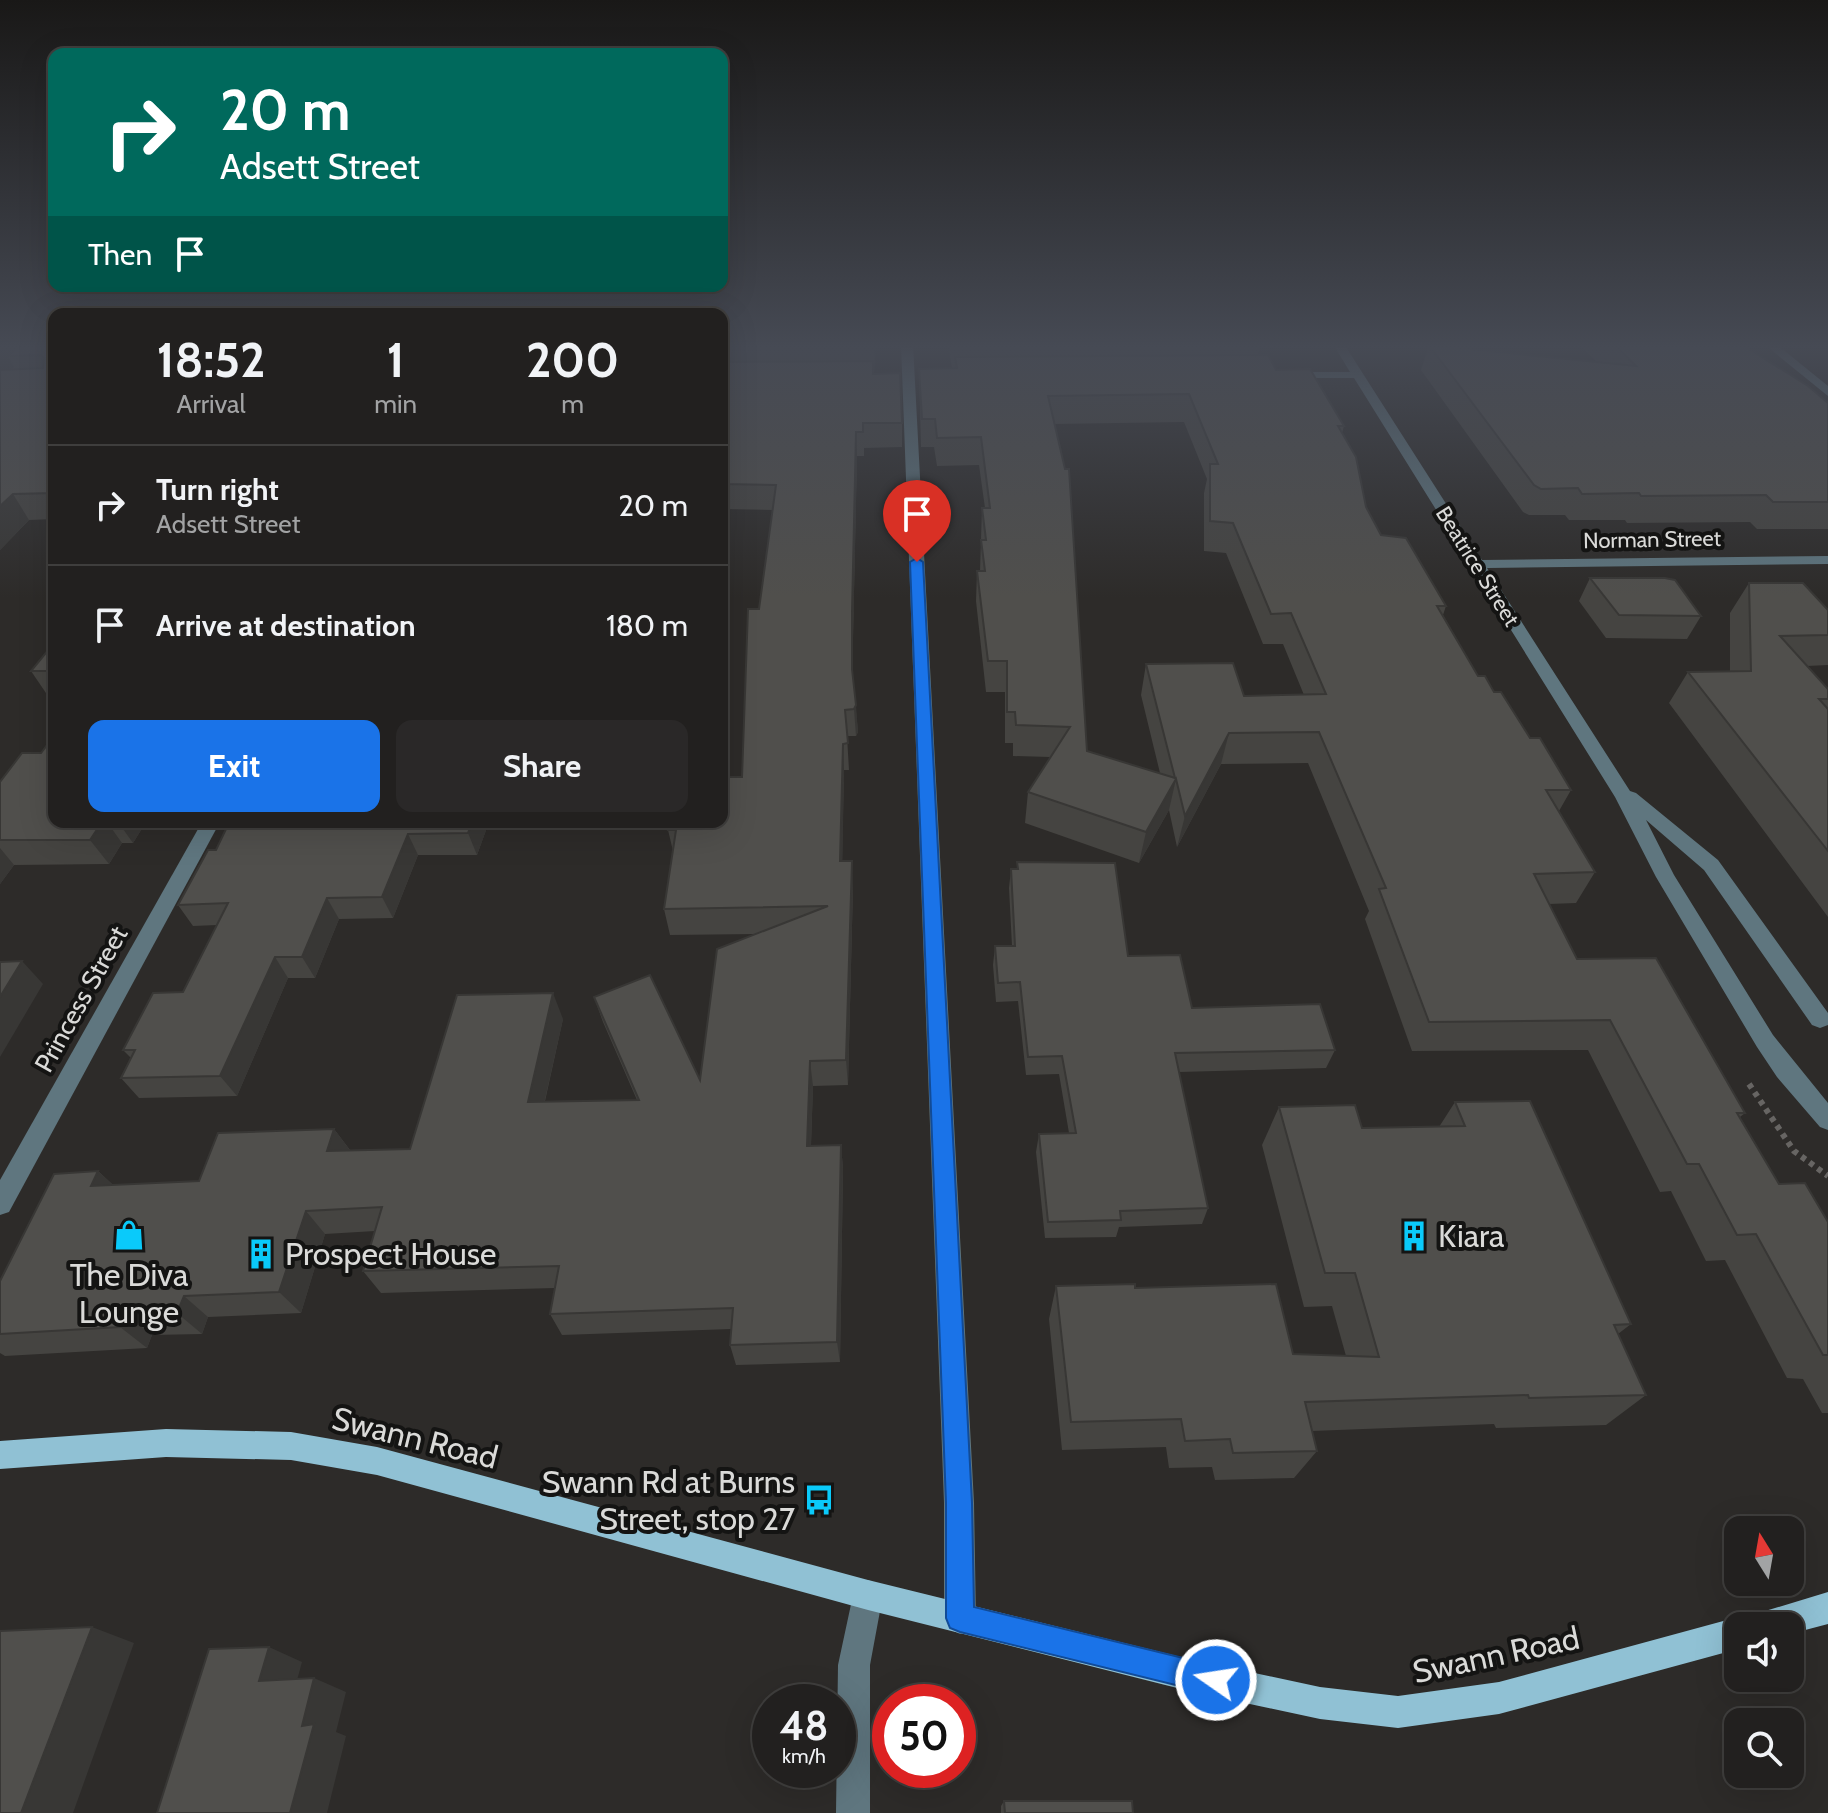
<!DOCTYPE html>
<style>
body{margin:0;font-family:Cabin,sans-serif;background:#2a2828;color:#f1f3f6;height:100vh;display:flex;flex-direction:column;font-size:30px;white-space:nowrap}
*{box-sizing:border-box;margin:0}
p{font-size:26px;color:#a2a3a4}
.icon{flex:none;width:44px;height:44px;fill:none;stroke:currentColor;stroke-width:2;stroke-linecap:round;stroke-linejoin:round}
.map{position:relative;flex:1;overflow:hidden}
.sheet{position:absolute;left:48px;top:308px;width:680px;height:520px;display:flex;flex-direction:column;background:#22201f;border-radius:16px;box-shadow:0 8px 32px #0002,0 0 0 2px #3f3e3d}
.sheet>*{flex:none}
.banner{position:absolute;left:48px;top:48px;width:680px;height:244px;border-radius:16px;box-shadow:0 8px 32px #0002,0 0 0 2px #3f3e3d;background:#00695c;color:#fff;overflow:hidden}
.needle{width:52px;rotate:349deg}
.controls{position:absolute;left:1724px;top:1516px;display:grid;gap:16px}
.controls a{display:grid;place-items:center;width:80px;height:80px;border-radius:16px;background:#22201f;box-shadow:0 8px 32px #0002,0 0 0 2px #3f3e3d;font-size:40px}
.speed{position:absolute;left:752px;top:1684px;display:flex;gap:16px;font-size:40px;font-weight:700;text-align:center}
.speed>*{display:grid;place-content:center;width:104px;height:104px;border-radius:50%;background:#22201f;box-shadow:0 8px 32px #0002,0 0 0 2px #3f3e3d;line-height:1}
.speed small{font-size:20px;font-weight:400}
.speed .limit{border:12px solid #d22;background:#fff;color:#111}
.pin{position:absolute;display:grid;place-items:center;width:68px;height:68px;color:#fff;margin:-82px -34px;border-radius:50% 50% 50% 0;rotate:-45deg;box-shadow:0 0 8px #0007}
.pin .icon{rotate:45deg}
.me{position:absolute;width:88px;margin:-44px;rotate:283deg;stroke-linejoin:round;filter:drop-shadow(0 0 6px #0008)}
.turn{display:flex;align-items:center;gap:28px;height:168px;padding:0 40px;font-size:36px}
.turn .icon{width:104px;height:104px;stroke-width:2.5}
.turn b{display:block;font-size:56px;line-height:68px}
.then{display:flex;align-items:center;height:76px;padding:0 40px;background:#0003;gap:16px;font-size:30px}
.eta{display:flex;justify-content:space-evenly;align-items:center;height:136px;text-align:center}
.eta b{font-size:48px;font-weight:700;line-height:56px}
.primary-button{display:flex;gap:16px;margin-top:auto;padding:16px 40px}
.primary-button a{flex:1;height:92px;border-radius:16px;background:#1a73e8;color:#fff;font-size:32px;font-weight:700;line-height:92px;text-align:center}
.primary-button a+a{background:#2a2828;color:#f1f3f6}
ul{padding:0;list-style:none}
li{display:flex;align-items:center;gap:24px;height:120px;padding:0 40px;border-top:2px solid #3f3e3d}
li div{flex:1}
li b{display:block;font-size:30px}
li em{font-style:normal}
.map>svg:first-child{display:block}
.lines{fill:none;stroke-linecap:round;stroke-linejoin:round}
.path{stroke:#676563;stroke-width:6;stroke-dasharray:5 5;stroke-linecap:butt}
.minor{fill:#5f767f;fill-rule:evenodd}
.major{fill:#90c1d4;fill-rule:evenodd}
.wall{fill:#454441;fill-rule:evenodd}
.shaded-wall{fill:#383735}
.building{fill:#504f4c;stroke:#383735;stroke-width:2;fill-rule:evenodd}
.route{fill:#1a73e8;stroke:#114b97;stroke-width:2}
.labels{text-anchor:middle;stroke-width:8;stroke-linejoin:round;paint-order:stroke}
.far-street-label{font-size:22px;fill:#dadad8;stroke:#141413}
.street-label{font-size:26px;fill:#dadad8;stroke:#141413}
.near-poi-label{font-size:32px;fill:#dadad8;stroke:#141413;text-anchor:start}
.near-street-label{font-size:32px;fill:#dadad8;stroke:#141413}
</style>
<div class="map">
<svg width="1828" height="1813" viewBox="0 0 1828 1813">
<rect width="100%" height="100%" fill="#2d2b29"/>
<g class="lines">
<polyline class="path" points="1749,1084 1794,1151 1828,1176"/>
<g class="minor">
<polygon points="901,344 913,344 974,1503 976,1618 971,1629 960,1634 949,1629 944,1618 944,1503"/>
<polygon points="1333,344 1344,344 1482,560 1828,556 1828,564 1487,568 1630,791 1636,793 1718,860 1828,1013 1828,1025 1820,1028 1812,1025 1704,870 1646,820 1674,875 1773,1035 1828,1103 1828,1130 1820,1127 1777,1077 1757,1047 1656,877 1615,797 1354,378 1288,378 1282,375 1288,372 1350,372"/>
<polygon points="1764,344 1776,344 1828,386 1828,396"/>
<polygon points="202,822 220,822 9,1212 0,1215 0,1180"/>
<polygon points="868,1580 879,1584 883,1595 870,1665 870,1813 836,1813 838,1665 853,1595 857,1584"/>
</g>
<polygon class="major" points="166,1429 291,1432 377,1447 868,1580 1189,1659 1320,1687 1398,1696 1499,1682 1738,1617 1749,1622 1752,1615 1828,1592 1828,1624 1790,1634 1790,1626 1738,1626 1738,1649 1499,1714 1398,1728 1320,1719 1189,1691 868,1610 377,1475 291,1460 166,1457 0,1469 0,1441"/>
</g>
<g class="wall">
<polygon points="0,344 54,344 54,519 29,520 0,550"/>
<polygon points="722,344 876,344 874,374 902,423 902,447 864,448 864,456 857,456 853,639 853,679 858,732 856,736 847,736 849,770 844,770 842,861 853,887 848,1085 813,1086 811,1146 841,1145 843,1169 840,1362 736,1365 730,1345 731,1329 562,1335 550,1314 555,1288 381,1293 363,1271 375,1231 325,1234 301,1313 208,1317 202,1334 152,1335 147,1348 5,1356 0,1353 0,1281 98,1171 113,1185 199,1181 334,1129 350,1150 410,1149 563,1019 545,1101 637,1100 603,1022 594,997 700,1080 756,934 670,935 664,909 673,851 668,830 742,777 759,609 773,510 722,509"/>
<path d="M948 344H1260L1258 355 1344 426 1342 433 1366 507 1381 535 1446 606 1443 615 1478 676 1494 692 1571 790 1559 811 1595 872 1576 903 1549 904 1577 959 1745 1113 1740 1117 1779 1184 1828 1222V1413H1822L1803 1379 1787 1378 1725 1260 1706 1261 1671 1191 1660 1192 1588 1050 1412 1051 1365 919 1369 911 1308 763 1221 764 1177 847 1169 810 1139 863 1025 823 1028 792 1050 757 1013 756V743H1005V692H986L976 601 977 571H980L982 508H985L979 465 937 466 934 447H921L919 369 952 368ZM1184 422 1207 479 1204 493V551L1226 553 1263 644H1283L1304 695 1244 696 1146 664 1141 695 1160 773 1087 751 1054 424Z"/>
<polygon points="1579,344 1741,344 1828,403 1828,529 1757,529 1750,522 1627,523 1625,520 1569,520 1565,515 1529,515 1523,512 1421,370 1429,345 1597,362"/>
<polygon points="1590,578 1701,616 1687,639 1606,638 1579,601"/>
<polygon points="1749,583 1828,610 1828,665 1807,666 1828,689 1828,917 1669,703 1688,672 1730,672 1730,613"/>
<polygon points="54,643 54,696 48,696 31,671"/>
<polygon points="0,782 54,822 146,822 133,843 122,843 109,864 14,865 0,884"/>
<polygon points="326,822 489,822 477,855 418,855 393,918 339,919 315,978 288,978 237,1096 139,1098 121,1078 131,1058 123,1050 183,992 217,925 193,926 178,905 216,850 323,828"/>
<polygon points="1017,862 1128,956 1192,1008 1335,1050 1326,1068 1179,1072 1208,1208 1202,1224 1119,1227 1116,1237 1045,1238 1036,1152 1039,1134 1069,1133 1059,1074 1026,1075 1018,1001 996,1002 993,965 995,946 1012,946 1009,888 1011,869 1017,869"/>
<polygon points="1455,1102 1631,1324 1618,1334 1646,1395 1606,1425 1496,1428 1494,1424 1312,1431 1317,1451 1294,1478 1215,1480 1212,1467 1169,1468 1166,1447 1062,1450 1049,1319 1056,1286 1293,1354 1346,1356 1332,1306 1304,1307 1262,1145 1279,1107 1362,1128 1439,1127"/>
<polygon points="1004,1801 1133,1813 1001,1813 1001,1806"/>
</g>
<g class="shaded-wall">
<polygon points="0,344 40,344 8,356 14,367 0,379"/>
<polygon points="874,344 876,344 875,371 874,348"/>
<polygon points="856,432 857,456 853,639 853,696 852,613"/>
<polygon points="13,494 29,520 0,550 0,506"/>
<polygon points="856,705 858,732 856,736 854,709"/>
<polygon points="1229,733 1221,764 1177,847 1185,816"/>
<polygon points="843,744 844,770 842,887 840,861"/>
<polygon points="1176,779 1169,810 1139,863 1146,832"/>
<polygon points="102,822 107,822 122,843 109,864 90,840"/>
<polygon points="118,822 146,822 133,843"/>
<polygon points="472,822 489,822 477,855 468,833"/>
<polygon points="408,834 418,855 393,918 382,897"/>
<polygon points="0,848 14,865 0,884"/>
<polygon points="852,861 853,887 848,1085 846,1060"/>
<polygon points="327,898 339,919 315,978 302,957"/>
<polygon points="275,957 288,978 237,1096 220,1076"/>
<polygon points="22,961 43,984 0,1057 0,997"/>
<polygon points="553,993 563,1019 539,1126 528,1102"/>
<polygon points="810,1061 813,1086 810,1170 807,1146"/>
<polygon points="334,1129 352,1153 327,1151"/>
<polygon points="841,1145 843,1169 840,1362 837,1342"/>
<polygon points="98,1171 124,1195 91,1186"/>
<polygon points="306,1211 325,1234 301,1313 279,1292"/>
<polygon points="184,1296 208,1317 202,1334 177,1313"/>
<polygon points="125,1314 152,1335 147,1348 120,1327"/>
<polygon points="92,1627 134,1643 73,1813 21,1813"/>
<polygon points="269,1647 302,1662 293,1695 259,1681"/>
<polygon points="314,1678 346,1692 336,1732 346,1736 327,1813 290,1813 302,1726"/>
</g>
<g class="building">
<polygon points="21,344 54,344 54,493 13,494 0,506 0,370 43,368 44,358 41,355 8,356"/>
<polygon points="722,344 874,344 874,348 722,350"/>
<polygon points="953,344 1260,344 1260,345 953,346"/>
<polygon points="1614,344 1741,344 1808,386 1828,403 1828,502 1773,502 1766,495 1641,496 1639,493 1582,494 1578,488 1541,489 1534,485 1429,345 1636,366"/>
<path d="M1268 355 1276 370 1310 369 1344 426H1338L1356 457 1366 507 1381 535 1406 538 1446 606H1437L1478 676H1485L1494 692H1501L1530 738H1540L1571 790H1546L1595 872 1534 874 1577 959 1656 958 1745 1113H1737L1779 1184 1805 1183 1828 1222V1355H1823L1756 1234 1737 1235 1699 1164H1687L1610 1020 1429 1022 1379 889 1386 888 1319 732 1229 733 1185 816 1176 779 1146 832 1028 792 1070 727 1016 725 1015 712H1007V661H988L977 571H985L981 540H986L982 508H990L981 437 937 438 935 419H922L919 369 957 368 955 357ZM1189 394 1218 464H1210V521L1233 523 1271 614 1291 613 1326 694 1244 696 1233 663 1146 664 1175 778 1087 751 1069 469H1065L1048 396Z"/>
<polygon points="873,361 873,374 900,373 902,423 863,423 863,432 856,432 852,613 852,669 856,705 854,709 845,710 848,743 843,744 840,861 852,861 846,1060 810,1061 807,1146 841,1145 837,1342 730,1345 733,1308 550,1314 559,1266 363,1271 382,1207 306,1211 279,1292 184,1296 177,1313 125,1314 120,1327 0,1334 0,1281 54,1174 98,1171 91,1186 199,1181 218,1133 334,1129 327,1151 410,1149 457,995 553,993 528,1102 639,1100 594,997 650,975 700,1080 717,949 828,906 664,909 676,830 668,830 670,822 722,822 722,777 742,777 748,609 759,609 776,485 722,484 722,362"/>
<polygon points="1590,578 1665,578 1675,580 1701,616 1619,615"/>
<polygon points="1749,583 1803,583 1828,610 1828,635 1780,636 1828,689 1828,699 1819,699 1828,709 1828,851 1688,672 1751,671"/>
<polygon points="54,643 54,671 31,671"/>
<polygon points="54,736 54,822 102,822 90,840 0,840 0,782 22,753 41,753"/>
<polygon points="326,822 472,822 468,833 408,834 382,897 327,898 302,957 275,957 220,1076 121,1078 135,1050 123,1050 153,993 183,992 228,903 178,905 208,850 216,850 226,829 323,828"/>
<polygon points="1017,862 1115,863 1128,956 1180,955 1192,1008 1320,1004 1335,1050 1175,1053 1208,1208 1120,1211 1121,1220 1048,1222 1039,1134 1076,1133 1062,1056 1028,1057 1020,982 998,983 995,946 1015,946 1011,869 1018,869"/>
<polygon points="22,961 0,997 0,962"/>
<polygon points="1530,1101 1631,1324 1614,1325 1646,1395 1529,1398 1528,1395 1305,1402 1317,1451 1233,1453 1230,1439 1185,1441 1181,1419 1071,1422 1056,1286 1135,1284 1135,1288 1276,1284 1293,1354 1379,1357 1355,1273 1325,1273 1279,1107 1355,1105 1362,1128 1465,1126 1455,1102"/>
<polygon points="92,1627 21,1813 0,1813 0,1631"/>
<polygon points="269,1647 259,1681 314,1678 302,1726 314,1724 290,1813 157,1813 209,1649"/>
<polygon points="1004,1801 1132,1801 1133,1813 1005,1813"/>
</g>
<linearGradient id="sky" x2="0" y2="1"><stop stop-color="#191817"/><stop offset="0.58" stop-color="#464a54"/><stop offset="1" stop-color="#464a54" stop-opacity="0"/></linearGradient>
<rect width="1828" height="598" fill="url(#sky)"/>
<polygon class="route" points="917,558 923,562 972,1503 974,1607 1216,1666 1226,1670 1230,1680 1226,1691 1216,1695 960,1632 950,1628 946,1618 946,1503 910,562"/>
<defs>
<g id="shop-bare" transform="scale(2.4)"><path d="M-5-2.5h2.3a2.7 3.5 0 0 1 5.4 0H5L5.5 6h-11ZM-1.5-2.5h3a1.5 2.3 0 0 0-3 0Z" fill="#0acafa" stroke="#141413" stroke-width="2.5" paint-order="stroke"/></g>
<g id="building-bare" transform="scale(2.4)"><path d="M-4-6H4V6H1V3H-1V6H-4ZM-2.5-4.3h1.7v1.8h-1.7ZM.8-4.3h1.7v1.8H.8ZM-2.5-1h1.7V.8h-1.7ZM.8-1h1.7V.8H.8Z" fill="#0acafa" stroke="#141413" stroke-width="2.5" paint-order="stroke"/></g>
<g id="bus-bare" transform="scale(2.4)"><path d="M-5-6H5V4H4V6H2V4H-2V6H-4V4H-5ZM-3.5-4V0h7V-4ZM-3.5 1.2v1.5H-2V1.2ZM2 1.2v1.5H3.5V1.2Z" fill="#0acafa" stroke="#141413" stroke-width="2.5" paint-order="stroke"/></g>
</defs>
<g fill-rule="evenodd">
<use href="#shop-bare" x="129" y="1235"/>
<use href="#building-bare" x="1414" y="1236"/>
<use href="#building-bare" x="261" y="1254"/>
<use href="#bus-bare" x="819" y="1500"/>
</g>
<g class="labels">
<g class="far-street-label">
<text transform="translate(1652 539) rotate(-1)" y="8">Norman Street</text>
<text transform="translate(1478 566) rotate(58)" y="8">Beatrice Street</text>
</g>
<g class="street-label">
<text transform="translate(81 999) rotate(-61)" y="9">Princess Street</text>
</g>
<g class="near-poi-label">
<text x="1438" y="1247">Kiara</text>
<text x="285" y="1265">Prospect House</text>
<text x="129" y="1286" text-anchor="middle">The Diva<tspan x="129" dy="37">Lounge</tspan></text>
<text x="795" y="1493" text-anchor="end">Swann Rd at Burns<tspan x="795" dy="37">Street, stop 27</tspan></text>
</g>
<g class="near-street-label">
<text transform="translate(415 1438) rotate(14)" y="11">Swann Road</text>
<text transform="translate(1496 1655) rotate(-12)" y="11">Swann Road</text>
</g>
</g>
</svg>
<div class="controls">
<a><svg class="needle" viewBox="-14 -14 28 28"><path d="M0-13l5 13h-10z" fill="#e53935"/><path d="M0 13l5-13h-10z" fill="#a2a3a4"/></svg></a>
<a><svg class="icon" aria-label="sound" viewBox="0 0 24 24"><path d="M4 9h4l5-4v14l-5-4H4zM17 9q2 3 0 6"/></svg></a>
<a><svg class="icon" aria-label="search" viewBox="0 0 24 24"><circle cx="10" cy="10" r="6"/><path d="M15 15l6 6"/></svg></a>
</div>
<div class="speed"><div>48<small>km/h</small></div><div class="limit">50</div></div>
<div class="pin" style="left:917px;top:562px;background:#d93025"><svg class="icon" aria-label="arrive" viewBox="0 0 24 24"><path d="M6 21V4h12l-3 4 3 4H6"/></svg></div>
<svg class="me" style="left:1216px;top:1680px" viewBox="-20 -20 40 40"><circle r="17" fill="#1a73e8" stroke="#fff" stroke-width="3"/><path d="M0-11L8 9 0 5-8 9z" fill="#fff"/></svg>
<div class="banner">
<div class="turn"><svg class="icon" aria-label="right" viewBox="0 0 24 24"><path d="M7 20v-9h11M14 6l5 5-5 5"/></svg><div><b>20 m</b>Adsett Street</div></div>
<div class="then">Then<svg class="icon" aria-label="arrive" viewBox="0 0 24 24"><path d="M6 21V4h12l-3 4 3 4H6"/></svg></div>
</div>
<section class="sheet">
<div class="eta">
<div><b>18:52</b><p>Arrival</p></div>
<div><b>1</b><p>min</p></div>
<div><b>200</b><p>m</p></div>
</div>
<ul>
<li><svg class="icon" aria-label="right" viewBox="0 0 24 24"><path d="M7 20v-9h11M14 6l5 5-5 5"/></svg><div><b>Turn right</b><p>Adsett Street</p></div><em>20 m</em></li>
<li><svg class="icon" aria-label="arrive" viewBox="0 0 24 24"><path d="M6 21V4h12l-3 4 3 4H6"/></svg><div><b>Arrive at destination</b></div><em>180 m</em></li>
</ul>
<div class="primary-button"><a>Exit</a><a>Share</a></div>
</section>
</div>
